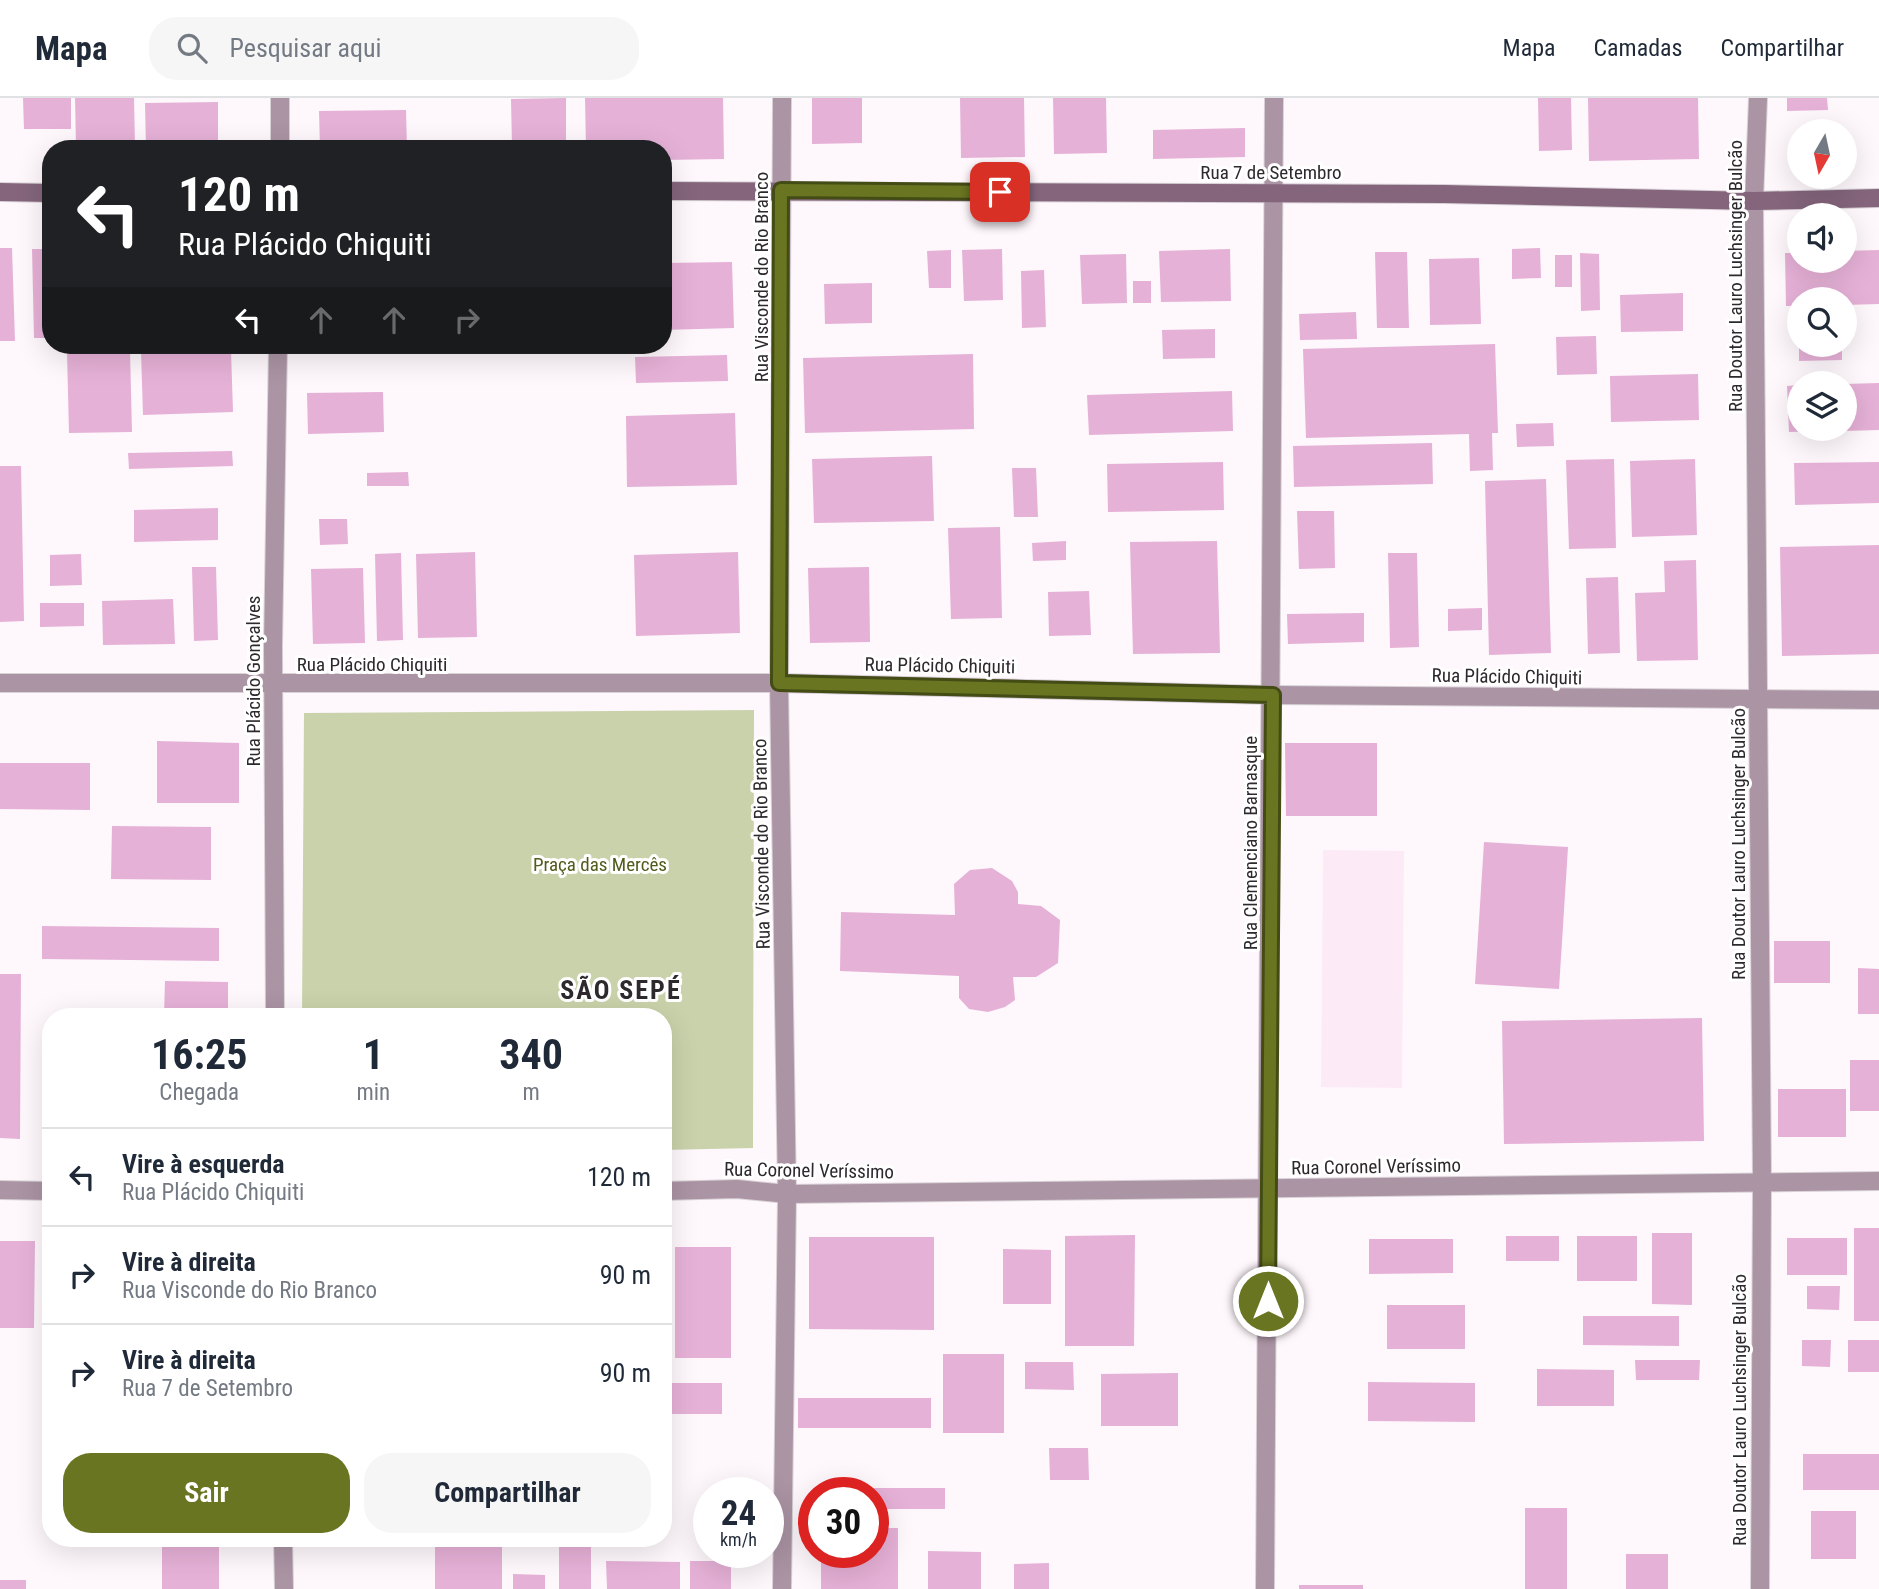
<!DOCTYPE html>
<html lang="pt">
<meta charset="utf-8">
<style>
body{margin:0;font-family:"Roboto Condensed",sans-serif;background:#f6f6f7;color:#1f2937;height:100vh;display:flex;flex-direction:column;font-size:26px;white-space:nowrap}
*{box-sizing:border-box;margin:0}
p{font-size:23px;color:#747a83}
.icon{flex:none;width:38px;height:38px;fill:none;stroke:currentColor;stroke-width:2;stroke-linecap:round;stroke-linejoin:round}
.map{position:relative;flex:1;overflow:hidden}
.details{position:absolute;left:42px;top:910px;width:630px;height:539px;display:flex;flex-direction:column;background:#fff;border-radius:28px;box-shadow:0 7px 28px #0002}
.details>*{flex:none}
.guide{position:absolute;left:42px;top:42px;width:630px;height:214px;border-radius:28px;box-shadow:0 7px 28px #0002;background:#202124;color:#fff;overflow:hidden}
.needle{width:46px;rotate:189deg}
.tools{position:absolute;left:1787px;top:21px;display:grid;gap:14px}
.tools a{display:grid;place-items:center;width:70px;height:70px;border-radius:50%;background:#fff;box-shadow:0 7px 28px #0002;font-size:35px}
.speed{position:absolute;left:693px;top:1379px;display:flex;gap:14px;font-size:35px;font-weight:700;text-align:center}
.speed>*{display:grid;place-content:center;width:91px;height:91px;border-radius:50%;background:#fff;box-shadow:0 7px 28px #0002;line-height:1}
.speed small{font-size:18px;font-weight:400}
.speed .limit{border:10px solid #d22;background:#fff;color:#111}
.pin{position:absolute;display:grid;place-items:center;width:60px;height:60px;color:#fff;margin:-30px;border-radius:14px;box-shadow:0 4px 10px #0006}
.me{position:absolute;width:77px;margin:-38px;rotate:0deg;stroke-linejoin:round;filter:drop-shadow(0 0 5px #0008)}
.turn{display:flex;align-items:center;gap:24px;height:147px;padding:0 21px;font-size:32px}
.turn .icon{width:91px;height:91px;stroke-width:2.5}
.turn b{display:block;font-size:49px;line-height:60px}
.lanes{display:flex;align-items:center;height:66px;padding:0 21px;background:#0003;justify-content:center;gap:35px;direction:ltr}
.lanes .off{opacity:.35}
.eta{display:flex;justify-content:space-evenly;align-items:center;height:119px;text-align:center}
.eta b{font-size:42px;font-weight:700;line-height:49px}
.primary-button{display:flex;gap:14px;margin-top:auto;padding:14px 21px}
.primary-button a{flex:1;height:80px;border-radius:28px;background:#697520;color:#fff;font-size:28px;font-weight:700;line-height:80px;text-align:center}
.primary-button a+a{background:#f6f6f7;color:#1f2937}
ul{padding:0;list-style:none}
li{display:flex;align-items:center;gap:21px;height:98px;padding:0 21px;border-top:2px solid #e0e1e3}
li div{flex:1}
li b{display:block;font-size:26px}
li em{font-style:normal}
header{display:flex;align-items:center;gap:42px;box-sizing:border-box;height:98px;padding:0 35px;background:#fff;border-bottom:2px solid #e0e1e3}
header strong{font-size:33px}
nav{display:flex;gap:38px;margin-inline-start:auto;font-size:24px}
.search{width:490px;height:63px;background:#f6f6f7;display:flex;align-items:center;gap:18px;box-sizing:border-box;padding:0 24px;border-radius:28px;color:#747a83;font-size:26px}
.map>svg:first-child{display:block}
.built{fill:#fcebf7}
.green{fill:#cad2ab}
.building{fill:#e6b1d7}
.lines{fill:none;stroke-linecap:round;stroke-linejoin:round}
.street-casing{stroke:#d8d2d7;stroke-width:20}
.secondary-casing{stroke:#d8d2d7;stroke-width:20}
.street{stroke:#ab94a4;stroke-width:18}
.secondary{stroke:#84657c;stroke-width:18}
.route-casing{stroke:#444c15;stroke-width:18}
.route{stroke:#697520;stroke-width:12}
.labels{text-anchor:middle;stroke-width:6;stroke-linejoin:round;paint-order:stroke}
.street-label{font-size:19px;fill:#2d292c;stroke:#fff}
.park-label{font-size:19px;fill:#525b1c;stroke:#fff}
.district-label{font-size:26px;font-weight:bold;letter-spacing:2px;fill:#2d292c;stroke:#fff}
</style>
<header>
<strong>Mapa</strong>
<div class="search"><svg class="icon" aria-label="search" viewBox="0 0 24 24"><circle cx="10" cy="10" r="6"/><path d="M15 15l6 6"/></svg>Pesquisar aqui</div>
<nav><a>Mapa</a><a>Camadas</a><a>Compartilhar</a></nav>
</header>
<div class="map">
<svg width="1879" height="1491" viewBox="0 0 1879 1491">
<rect width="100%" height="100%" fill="#fef7fc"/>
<polygon class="built" points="1323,752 1404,753 1402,990 1321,989"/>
<polygon class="green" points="754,612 753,1050 663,1052 663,919 302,919 304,615"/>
<g class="building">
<polygon points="23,0 71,0 71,31 24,31"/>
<polygon points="75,0 134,0 135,48 76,48"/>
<polygon points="566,0 566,48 512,48 511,1"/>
<polygon points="585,0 723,0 724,61 663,62 663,51 586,51"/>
<polygon points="812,0 862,0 862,45 812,46"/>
<polygon points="960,0 1024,0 1025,59 961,60"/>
<polygon points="1053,0 1106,0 1107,55 1054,56"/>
<polygon points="1538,0 1571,0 1572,52 1539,53"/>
<polygon points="1588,0 1698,0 1699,61 1589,63"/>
<polygon points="1787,0 1827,0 1828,12 1787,13"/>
<polygon points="218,4 218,51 146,51 145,5"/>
<polygon points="406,12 407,51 320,51 319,13"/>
<polygon points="1245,30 1245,59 1153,61 1153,32"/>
<polygon points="0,150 12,150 15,243 0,243"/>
<polygon points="1540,150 1541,180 1512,181 1512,151"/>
<polygon points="32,151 51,151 51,240 34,240"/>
<polygon points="1002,151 1003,202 964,203 962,152"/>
<polygon points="1230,151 1231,203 1161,204 1159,153"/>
<polygon points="951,152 951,190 929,190 927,153"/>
<polygon points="1879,152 1879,206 1844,207 1844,201 1799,201 1799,208 1786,208 1785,155 1799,155 1799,163 1844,163 1844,153"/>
<polygon points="1375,154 1407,154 1409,230 1377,230"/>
<polygon points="1580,155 1599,156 1600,212 1581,213"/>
<polygon points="1126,156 1127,205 1082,206 1080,157"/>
<rect x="1555" y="157" width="17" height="32"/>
<polygon points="1479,160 1481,226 1430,227 1429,161"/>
<polygon points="732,164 734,230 663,232 663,165"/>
<polygon points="1044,172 1046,229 1022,230 1021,173"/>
<rect x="1133" y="183" width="18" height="22"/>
<polygon points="872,185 872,225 825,226 824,186"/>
<polygon points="1683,195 1683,233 1621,234 1620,197"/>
<polygon points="1356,214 1357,241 1300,242 1299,216"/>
<polygon points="1215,231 1215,260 1163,261 1162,232"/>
<polygon points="1596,238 1597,276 1557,277 1556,239"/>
<polygon points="1495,246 1498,335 1492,335 1493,372 1470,373 1469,336 1306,340 1303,251"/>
<polygon points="1799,247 1842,247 1842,262 1799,263"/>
<polygon points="130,253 132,334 69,335 67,254"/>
<polygon points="231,253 233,314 143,317 141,254"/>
<polygon points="973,256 974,331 805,335 803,260"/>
<polygon points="727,257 728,283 636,285 635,259"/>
<polygon points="1698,276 1699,322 1611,324 1610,278"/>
<polygon points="1879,285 1879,332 1844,333 1844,286"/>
<polygon points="1799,287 1799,331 1826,333 1789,334 1787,288"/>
<polygon points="1232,293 1233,333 1089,337 1087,297"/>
<polygon points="383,294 384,334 308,336 307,295"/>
<polygon points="735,315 737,387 627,389 626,318"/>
<polygon points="1553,325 1554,348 1517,349 1516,326"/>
<polygon points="1432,345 1433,386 1294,389 1293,348"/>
<polygon points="232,353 233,368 129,371 128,355"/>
<polygon points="932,358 934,423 814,425 812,361"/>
<polygon points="1614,361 1616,450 1569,451 1566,362"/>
<polygon points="1695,361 1697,437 1632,439 1630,363"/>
<polygon points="1223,364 1224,412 1108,414 1107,366"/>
<polygon points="1879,364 1879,405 1795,407 1794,365"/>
<polygon points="0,368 21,368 24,523 0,524"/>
<polygon points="1012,370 1036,370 1038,419 1014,419"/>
<polygon points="408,374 409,388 367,388 367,375"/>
<polygon points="1546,381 1551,555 1489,557 1485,383"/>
<polygon points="218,410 218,442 134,444 134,412"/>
<polygon points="1297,413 1334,413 1335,470 1299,471"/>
<polygon points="319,421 347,421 348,446 320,447"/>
<polygon points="1000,429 1002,520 951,521 948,430"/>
<polygon points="1066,443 1066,462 1033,463 1032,445"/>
<polygon points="1217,443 1220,555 1133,556 1130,444"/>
<polygon points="1879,447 1879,556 1782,558 1780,449"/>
<polygon points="475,454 477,539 418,540 416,456"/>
<polygon points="738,454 740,535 636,538 634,457"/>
<polygon points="401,455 403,542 377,543 375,456"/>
<polygon points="1388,455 1417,455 1419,549 1390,550"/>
<polygon points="81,456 82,487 50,488 50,457"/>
<polygon points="1696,462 1698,562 1637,563 1635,495 1665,494 1664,463"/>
<polygon points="192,469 216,469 218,542 194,543"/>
<polygon points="869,469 870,544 810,545 808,470"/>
<polygon points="363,470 365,545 313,546 311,471"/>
<polygon points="1618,479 1620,555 1588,556 1586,480"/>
<polygon points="1089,493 1091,537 1049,538 1048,494"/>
<polygon points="173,501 175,546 103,547 102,503"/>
<polygon points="40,505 84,505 84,528 40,529"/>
<polygon points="1482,510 1482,532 1448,533 1448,511"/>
<polygon points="1364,515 1364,544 1288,546 1287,516"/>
<polygon points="157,643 239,645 239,705 157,705"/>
<polygon points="1285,645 1377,645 1377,718 1286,718"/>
<polygon points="0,665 90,665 90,712 0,711"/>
<polygon points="112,728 211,729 211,782 111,781"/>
<polygon points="1484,744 1568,749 1559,891 1475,886"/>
<polygon points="992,770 1012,783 1018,794 1018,806 1041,808 1060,822 1058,865 1036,879 1013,879 1015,902 1005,909 988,914 969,911 959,900 959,878 840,873 841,814 955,817 954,786 970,772"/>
<polygon points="42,828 219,830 219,863 42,861"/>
<rect x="1774" y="843" width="56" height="42"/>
<polygon points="1858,870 1879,871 1879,916 1858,916"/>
<polygon points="0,876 21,876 20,1041 0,1040"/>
<polygon points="165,883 228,884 228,919 164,919"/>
<polygon points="1702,920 1704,1043 1504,1046 1502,923"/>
<rect x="1850" y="962" width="29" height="51"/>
<rect x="1778" y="991" width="68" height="48"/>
<rect x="1854" y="1130" width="25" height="93"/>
<polygon points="1652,1135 1692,1135 1692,1207 1652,1206"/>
<polygon points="1135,1137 1134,1248 1065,1248 1065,1138"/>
<rect x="1506" y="1138" width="53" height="25"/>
<rect x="1577" y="1138" width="60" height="45"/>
<polygon points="809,1139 934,1139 934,1232 809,1231"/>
<rect x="1787" y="1140" width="60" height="37"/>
<polygon points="1369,1141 1453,1141 1453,1175 1369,1176"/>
<polygon points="0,1143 35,1143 34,1230 0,1230"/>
<rect x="675" y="1149" width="56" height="111"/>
<polygon points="1003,1151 1051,1152 1051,1206 1003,1206"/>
<polygon points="1807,1188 1840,1188 1839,1212 1807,1211"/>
<rect x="1387" y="1207" width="78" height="44"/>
<polygon points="1583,1218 1679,1218 1679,1248 1583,1247"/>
<polygon points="1802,1242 1831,1242 1830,1269 1802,1268"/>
<rect x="1848" y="1242" width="31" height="32"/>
<rect x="943" y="1256" width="61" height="79"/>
<polygon points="1635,1262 1700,1262 1699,1282 1636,1282"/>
<polygon points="1025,1264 1073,1264 1074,1292 1025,1291"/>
<polygon points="1537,1271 1614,1272 1614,1308 1537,1308"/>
<polygon points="1178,1275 1178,1328 1101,1328 1101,1276"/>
<polygon points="1368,1284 1475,1285 1475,1324 1368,1323"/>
<rect x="663" y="1285" width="59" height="31"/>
<rect x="798" y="1300" width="133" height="30"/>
<polygon points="1049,1350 1088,1350 1089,1382 1050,1382"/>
<rect x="1803" y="1356" width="76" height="36"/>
<polygon points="813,1390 945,1390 945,1411 873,1411 873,1395 813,1395"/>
<rect x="1525" y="1410" width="42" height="81"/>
<rect x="1811" y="1413" width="45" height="48"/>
<polygon points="873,1430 898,1430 898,1491 821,1491 821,1454 873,1454"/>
<rect x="162" y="1440" width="57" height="51"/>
<rect x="559" y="1440" width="32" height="51"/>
<rect x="435" y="1447" width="67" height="44"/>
<polygon points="928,1453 981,1454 981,1491 928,1491"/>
<rect x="1626" y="1456" width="42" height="35"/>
<polygon points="606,1463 680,1464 680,1491 607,1491"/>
<rect x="690" y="1463" width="41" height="28"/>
<polygon points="1049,1465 1049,1491 1014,1491 1014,1466"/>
<polygon points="513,1476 545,1477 545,1491 513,1491"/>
<rect x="0" y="1482" width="26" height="9"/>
<rect x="1299" y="1487" width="64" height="4"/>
</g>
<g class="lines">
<g class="street-casing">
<g id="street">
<polyline points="1758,0 1754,103 1762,1084 1760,1491"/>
<polyline points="280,51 280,0"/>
<polyline points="0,585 779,585 1273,597 1879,602"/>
<polyline points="275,919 273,548 278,247"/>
<polyline points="0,1092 51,1093"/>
<polyline points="663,1093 737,1091 787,1096 1879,1083"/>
<polyline points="283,1440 284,1491"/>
<polyline points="782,1491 787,1096 779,585 782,0"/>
<polyline points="1265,1491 1274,0"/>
</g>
</g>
<g class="secondary-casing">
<g id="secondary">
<polyline points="663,93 1444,96 1754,103 1879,100"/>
<polyline points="0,94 51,95"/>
</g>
</g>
<use href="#street" class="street"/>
<use href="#secondary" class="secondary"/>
</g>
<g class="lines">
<g class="route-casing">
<polyline id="route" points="1000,94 781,92 779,585 1273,597 1268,1203"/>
</g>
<use href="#route" class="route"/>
</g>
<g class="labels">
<g class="street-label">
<text x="1271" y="81">Rua 7 de Setembro</text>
<text transform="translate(1735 178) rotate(-90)" y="7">Rua Doutor Lauro Luchsinger Bulcão</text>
<text transform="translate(761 179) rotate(-90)" y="7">Rua Visconde do Rio Branco</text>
<text x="372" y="573">Rua Plácido Chiquiti</text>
<text transform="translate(940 567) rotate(1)" y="7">Rua Plácido Chiquiti</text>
<text transform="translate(1507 578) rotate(1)" y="7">Rua Plácido Chiquiti</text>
<text transform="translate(253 583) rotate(-90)" y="7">Rua Plácido Gonçalves</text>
<text transform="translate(1250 745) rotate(-90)" y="7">Rua Clemenciano Barnasque</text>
<text transform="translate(761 746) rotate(-91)" y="7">Rua Visconde do Rio Branco</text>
<text transform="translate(1738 746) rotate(-90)" y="7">Rua Doutor Lauro Luchsinger Bulcão</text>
<text transform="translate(1376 1068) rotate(-1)" y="7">Rua Coronel Veríssimo</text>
<text transform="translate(809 1072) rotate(1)" y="7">Rua Coronel Veríssimo</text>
<text transform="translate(1739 1312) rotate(-90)" y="7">Rua Doutor Lauro Luchsinger Bulcão</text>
</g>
<g class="park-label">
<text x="600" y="773">Praça das Mercês</text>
</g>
<g class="district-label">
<text x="621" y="901">SÃO SEPÉ</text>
</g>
</g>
</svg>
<div class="tools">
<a><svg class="needle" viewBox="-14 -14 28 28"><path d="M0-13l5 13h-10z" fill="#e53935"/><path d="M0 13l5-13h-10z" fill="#747a83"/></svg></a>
<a><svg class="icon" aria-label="sound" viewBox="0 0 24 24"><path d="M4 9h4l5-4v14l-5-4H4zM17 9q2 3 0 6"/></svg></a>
<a><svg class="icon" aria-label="search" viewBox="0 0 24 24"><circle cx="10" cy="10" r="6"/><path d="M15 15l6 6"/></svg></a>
<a><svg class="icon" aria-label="layers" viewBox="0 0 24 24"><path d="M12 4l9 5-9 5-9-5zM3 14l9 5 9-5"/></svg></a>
</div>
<div class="speed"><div>24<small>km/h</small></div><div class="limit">30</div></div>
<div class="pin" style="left:1000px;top:94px;background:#d93025"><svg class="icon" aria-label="arrive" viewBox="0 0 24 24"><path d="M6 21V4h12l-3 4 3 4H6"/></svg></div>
<svg class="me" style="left:1268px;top:1203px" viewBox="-20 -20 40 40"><circle r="17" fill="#697520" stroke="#fff" stroke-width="3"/><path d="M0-11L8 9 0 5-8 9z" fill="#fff"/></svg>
<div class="guide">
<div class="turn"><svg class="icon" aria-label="left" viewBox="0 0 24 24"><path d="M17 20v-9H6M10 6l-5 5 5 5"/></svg><div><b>120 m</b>Rua Plácido Chiquiti</div></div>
<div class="lanes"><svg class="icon" aria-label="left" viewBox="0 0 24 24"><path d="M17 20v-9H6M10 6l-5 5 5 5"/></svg><svg class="icon off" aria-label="ahead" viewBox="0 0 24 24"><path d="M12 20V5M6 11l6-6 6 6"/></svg><svg class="icon off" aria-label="ahead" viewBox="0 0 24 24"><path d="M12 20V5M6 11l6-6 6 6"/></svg><svg class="icon off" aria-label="right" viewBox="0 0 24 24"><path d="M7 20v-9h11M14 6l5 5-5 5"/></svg></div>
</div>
<section class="details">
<div class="eta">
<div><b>16:25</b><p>Chegada</p></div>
<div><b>1</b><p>min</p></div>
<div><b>340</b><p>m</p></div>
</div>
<ul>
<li><svg class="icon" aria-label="left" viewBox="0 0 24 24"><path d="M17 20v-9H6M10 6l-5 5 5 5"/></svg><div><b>Vire à esquerda</b><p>Rua Plácido Chiquiti</p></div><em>120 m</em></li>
<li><svg class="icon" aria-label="right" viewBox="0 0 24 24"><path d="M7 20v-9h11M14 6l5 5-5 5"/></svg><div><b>Vire à direita</b><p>Rua Visconde do Rio Branco</p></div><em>90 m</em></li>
<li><svg class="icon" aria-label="right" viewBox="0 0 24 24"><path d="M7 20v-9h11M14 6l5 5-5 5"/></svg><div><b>Vire à direita</b><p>Rua 7 de Setembro</p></div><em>90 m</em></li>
</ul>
<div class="primary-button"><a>Sair</a><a>Compartilhar</a></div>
</section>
</div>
